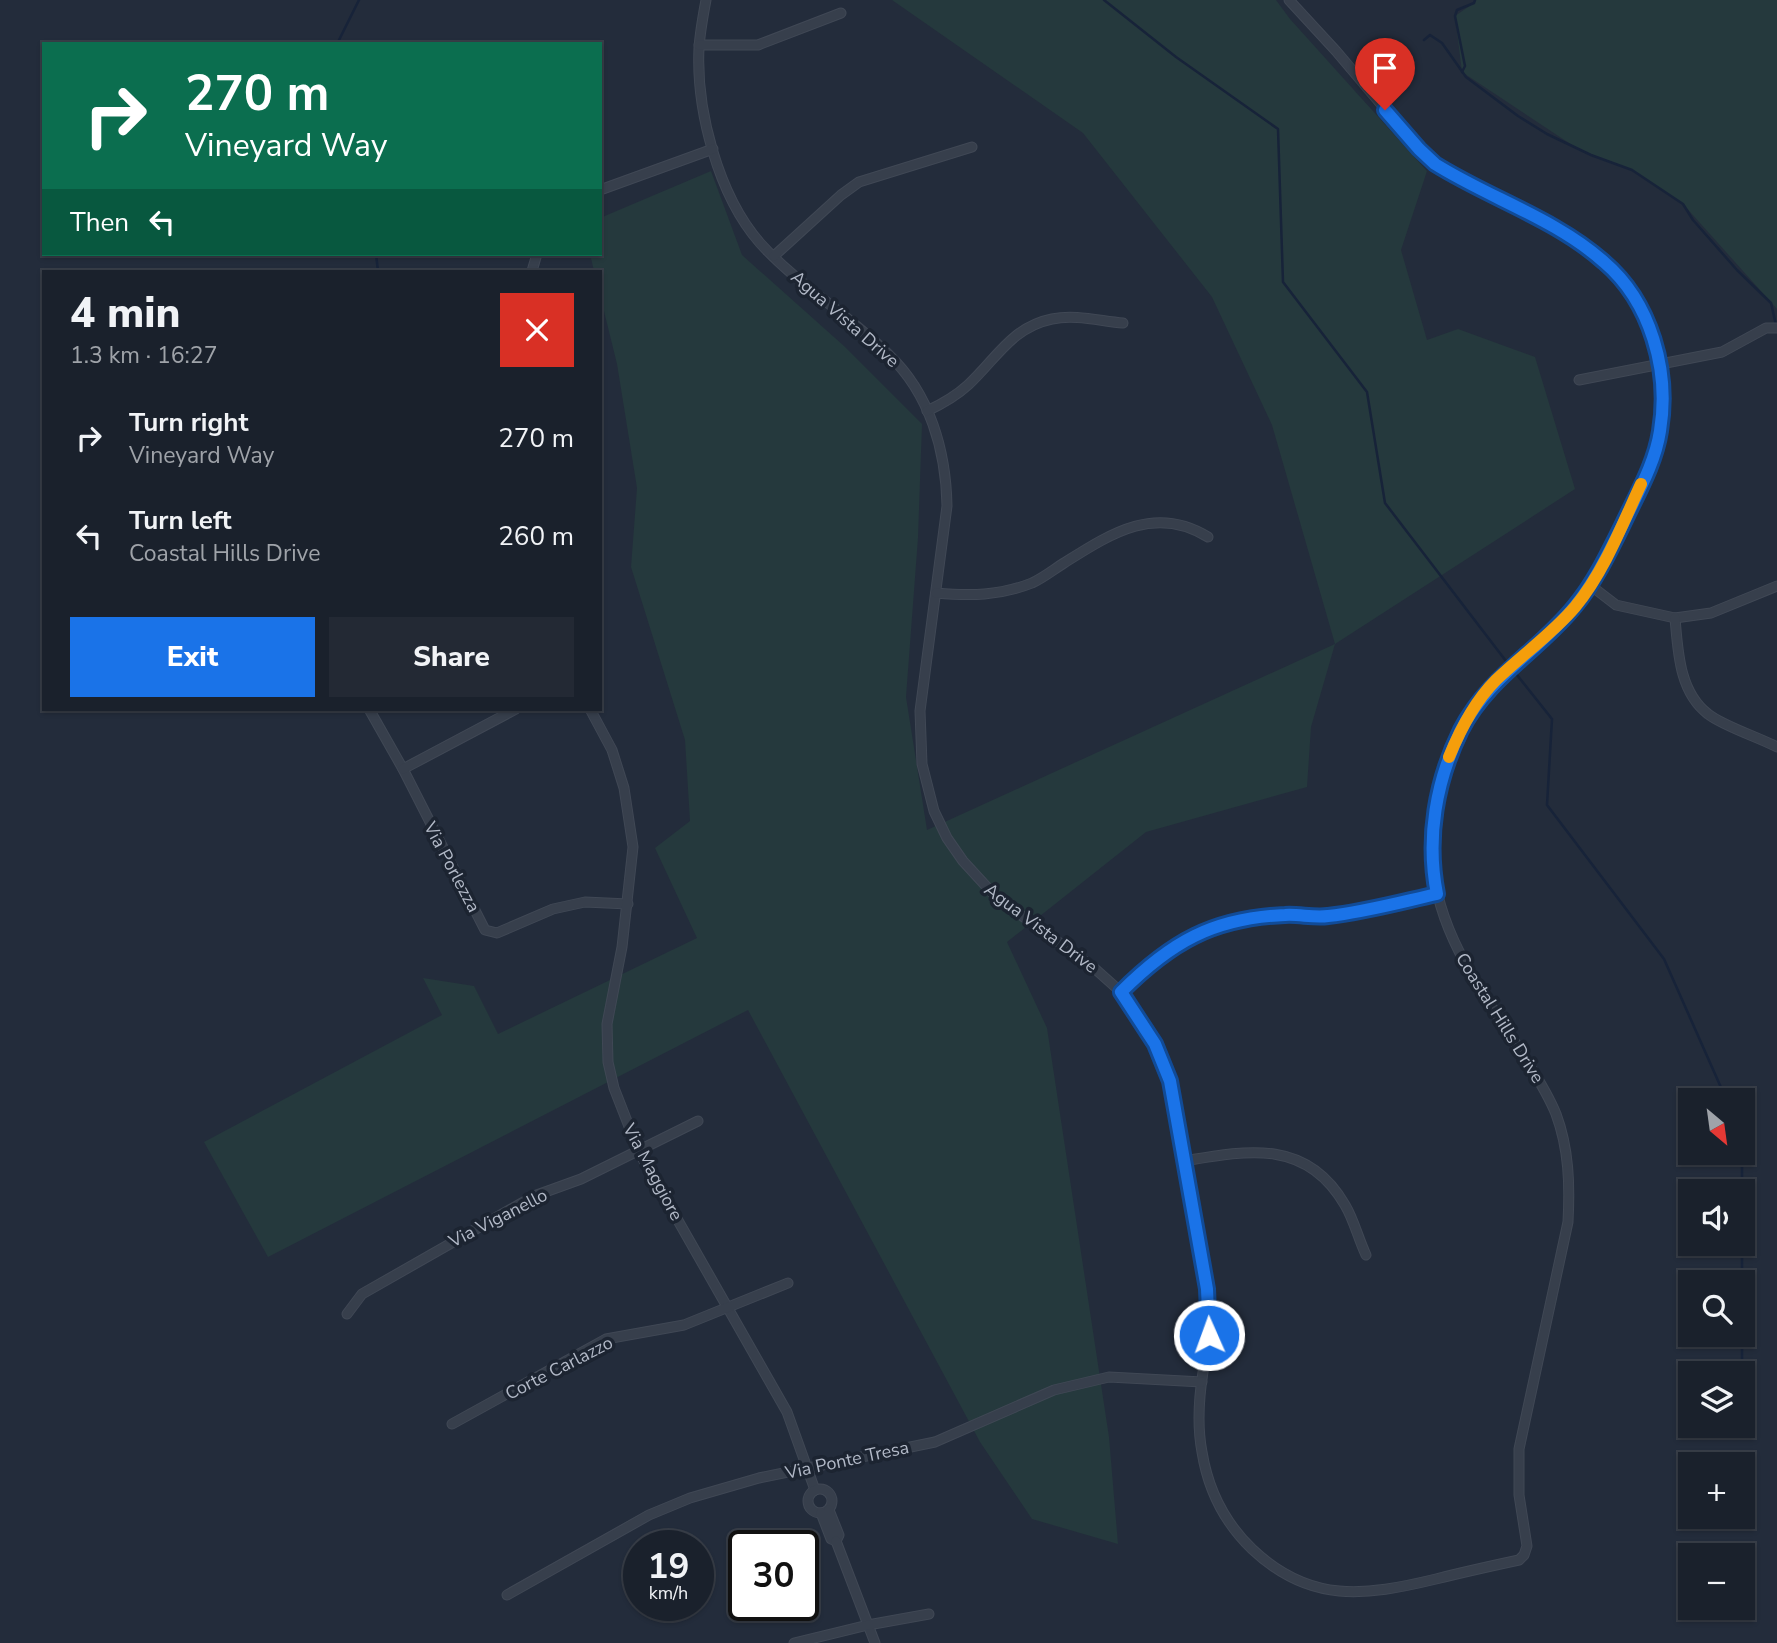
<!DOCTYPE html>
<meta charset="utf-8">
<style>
body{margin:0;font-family:"Nunito Sans",sans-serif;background:#232934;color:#f1f3f6;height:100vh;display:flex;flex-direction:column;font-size:26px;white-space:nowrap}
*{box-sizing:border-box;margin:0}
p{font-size:23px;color:#9fa3a9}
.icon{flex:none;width:38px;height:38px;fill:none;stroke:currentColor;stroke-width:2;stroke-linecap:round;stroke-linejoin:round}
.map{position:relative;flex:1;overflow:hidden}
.details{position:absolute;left:42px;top:270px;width:560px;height:441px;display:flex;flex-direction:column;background:#1a212c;border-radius:0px;box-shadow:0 2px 5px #0004,0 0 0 2px #383e48}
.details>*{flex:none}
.hud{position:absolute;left:42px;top:42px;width:560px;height:214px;border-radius:0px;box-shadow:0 2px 5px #0004,0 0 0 2px #383e48;background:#0b6e4f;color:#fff;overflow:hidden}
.needle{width:46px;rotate:151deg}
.buttons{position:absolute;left:1678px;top:1088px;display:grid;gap:14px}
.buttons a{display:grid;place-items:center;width:77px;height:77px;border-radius:0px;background:#1a212c;box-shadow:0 2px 5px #0004,0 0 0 2px #383e48;font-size:35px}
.speed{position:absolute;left:623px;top:1530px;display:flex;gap:14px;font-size:35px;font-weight:700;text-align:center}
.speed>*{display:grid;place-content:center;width:91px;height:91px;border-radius:50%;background:#1a212c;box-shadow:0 2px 5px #0004,0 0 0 2px #383e48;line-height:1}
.speed small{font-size:18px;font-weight:400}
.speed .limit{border:4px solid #111;border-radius:10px;background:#fff;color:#111}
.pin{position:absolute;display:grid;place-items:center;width:60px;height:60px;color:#fff;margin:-72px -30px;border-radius:50% 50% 50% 0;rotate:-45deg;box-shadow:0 0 7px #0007}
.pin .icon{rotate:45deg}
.me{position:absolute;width:77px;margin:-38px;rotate:358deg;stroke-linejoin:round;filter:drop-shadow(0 0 5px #0008)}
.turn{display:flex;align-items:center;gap:24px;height:147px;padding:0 28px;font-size:32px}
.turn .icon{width:91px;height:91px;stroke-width:2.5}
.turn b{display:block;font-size:49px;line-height:60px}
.then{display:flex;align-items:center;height:66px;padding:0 28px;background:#0003;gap:14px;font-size:26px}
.round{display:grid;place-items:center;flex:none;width:74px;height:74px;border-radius:0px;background:#232934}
.headline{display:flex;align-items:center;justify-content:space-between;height:119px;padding:0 28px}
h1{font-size:42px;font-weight:800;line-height:52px}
.primary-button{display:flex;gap:14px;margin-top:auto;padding:14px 28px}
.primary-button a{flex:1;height:80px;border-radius:0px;background:#1a73e8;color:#fff;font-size:28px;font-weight:800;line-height:80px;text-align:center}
.primary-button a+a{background:#232934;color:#f1f3f6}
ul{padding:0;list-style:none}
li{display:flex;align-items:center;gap:21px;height:98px;padding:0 28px}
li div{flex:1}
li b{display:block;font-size:26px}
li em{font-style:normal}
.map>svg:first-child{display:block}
.green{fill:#25393d}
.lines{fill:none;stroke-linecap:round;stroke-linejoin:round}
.stream{stroke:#172339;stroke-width:2.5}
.street-casing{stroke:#404855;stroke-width:11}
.street{stroke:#373f4c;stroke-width:9}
.route-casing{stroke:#114b97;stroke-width:18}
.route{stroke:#1a73e8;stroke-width:12}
.slow{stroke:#f59e0b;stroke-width:12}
.labels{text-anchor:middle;stroke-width:7;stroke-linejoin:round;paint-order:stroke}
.street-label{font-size:18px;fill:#b2b9c7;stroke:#1c2431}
</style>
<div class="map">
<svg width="1777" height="1643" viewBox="0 0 1777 1643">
<rect width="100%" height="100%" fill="#232c3b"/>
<g class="green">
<polygon points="892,0 1276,0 1290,19 1427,171 1401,250 1427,340 1458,329 1535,357 1575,489 1335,644 1311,727 1307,787 1146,832 1007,942 1047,1028 1109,1437 1118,1544 1032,1519 980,1442 748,1010 268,1257 204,1142 442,1015 423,978 474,986 498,1034 697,938 655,848 690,821 685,740 631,567 637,488 617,364 600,295 600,271 594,271 590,254 600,254 600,218 711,171 742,255 844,346 922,424 918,538 906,697 927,830 1335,644 1272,425 1212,297 1083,133"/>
<polygon points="1475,0 1777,0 1777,309 1683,204 1632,170 1578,149 1462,72 1455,16 1474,3"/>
</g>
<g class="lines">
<g class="stream">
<polyline points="1104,0 1176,57 1278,129 1283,282 1367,392 1385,503 1509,665"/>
<polyline points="1424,40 1430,35 1442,43 1466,77 1518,116 1547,134 1591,155 1632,170 1683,204 1693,220 1737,270 1771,303 1776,325"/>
<polyline points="337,44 359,0"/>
<polyline points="1462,72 1465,66 1455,16 1457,10 1474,3 1475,0"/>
<polyline points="376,254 378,271"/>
<polyline points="1513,670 1552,719 1547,805 1664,959 1727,1101"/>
<polyline points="1742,1192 1742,1153"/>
<polyline points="1742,1283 1742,1244"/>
<polyline points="1742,1367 1742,1335"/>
</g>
<g class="street-casing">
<g id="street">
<path d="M706 0C703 16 700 32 699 48 696 110 718 195 760 243 798 285 849 315 889 355 930 394 946 451 947 506L920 711 922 764 934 811 947 838 963 861 996 897 1093 967 1121 992 1155 1044 1166 1069 1173 1094C1187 1172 1205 1251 1209 1330 1209 1344 1205 1358 1203 1372 1199 1397 1197 1426 1202 1452 1208 1489 1225 1523 1252 1549 1310 1604 1365 1596 1436 1579 1464 1572 1491 1566 1519 1560L1524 1555 1527 1546 1519 1495V1449L1568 1222C1570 1185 1569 1149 1556 1114 1548 1094 1537 1077 1525 1058 1483 991 1431 929 1432 845 1433 787 1455 723 1496 681 1521 655 1552 635 1575 606 1595 582 1609 551 1623 523 1637 494 1653 466 1660 434 1672 375 1651 305 1606 264 1562 223 1487 197 1435 164L1419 149 1336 51 1289 0"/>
<polyline points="699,45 758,45 841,13"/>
<polyline points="600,190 713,149"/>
<polyline points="774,256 841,195 859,182 972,147"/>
<polyline points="532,271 537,254"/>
<polyline points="1579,380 1722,352 1766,328 1777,328"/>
<path d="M927 411C942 404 956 396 968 385 996 359 1012 327 1052 319 1075 314 1100 321 1123 323"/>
<polyline points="1590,585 1616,605 1675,618 1711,613 1777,586"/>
<path d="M936 593C970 596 999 596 1032 583 1043 578 1053 570 1064 563 1110 534 1155 504 1208 537"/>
<path d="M1675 618C1678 651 1679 692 1708 714 1723 726 1758 737 1777 747"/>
<polyline points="369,709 403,769 485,930 497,933 553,909 585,902 628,904"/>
<polyline points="590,709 612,750 624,788 633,847 622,947 607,1024 608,1062 614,1088 639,1152 787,1412 815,1490"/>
<polyline points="403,769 516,709"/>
<path d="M1121 992C1169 943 1216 918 1285 915 1299 915 1314 918 1328 916 1365 912 1401 902 1437 894"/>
<path d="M1185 1161C1248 1150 1307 1139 1345 1205 1354 1220 1358 1238 1366 1255"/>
<polyline points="347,1314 362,1294 534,1196 581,1179 698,1121"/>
<polyline points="452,1424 606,1339 684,1325 788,1283"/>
<circle cx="820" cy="1501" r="12"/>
<polyline points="821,1513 831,1539 836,1541 839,1535 829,1510"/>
<polyline points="836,1541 875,1643"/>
<polyline points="507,1595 649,1515 690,1498 759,1478 935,1442 1054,1390 1109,1377 1202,1382"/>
<polyline points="794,1643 868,1625 929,1614"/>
</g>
</g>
<use href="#street" class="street"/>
</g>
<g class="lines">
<g class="route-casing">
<path id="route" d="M1209 1335 1207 1289 1170 1081 1155 1044 1121 992C1171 942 1213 918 1285 915 1299 914 1314 918 1328 916 1365 912 1401 902 1437 894 1426 838 1436 781 1461 730 1489 676 1539 651 1575 606 1595 582 1609 552 1623 524 1637 494 1655 464 1660 431 1670 371 1651 302 1604 262 1556 219 1489 198 1435 164L1419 149 1385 110"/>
</g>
<use href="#route" class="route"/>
<path class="slow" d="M1449 757C1460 730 1475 701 1496 680 1522 655 1552 634 1575 607 1604 572 1622 525 1641 484"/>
</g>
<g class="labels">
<g class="street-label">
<text transform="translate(845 319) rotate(41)" y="6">Agua Vista Drive</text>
<text transform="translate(452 867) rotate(62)" y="6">Via Porlezza</text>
<text transform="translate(1041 928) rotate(37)" y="6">Agua Vista Drive</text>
<text transform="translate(1500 1018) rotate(58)" y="6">Coastal Hills Drive</text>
<text transform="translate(653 1172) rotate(62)" y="6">Via Maggiore</text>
<text transform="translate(498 1218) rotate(-27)" y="6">Via Viganello</text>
<text transform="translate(559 1368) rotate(-27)" y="6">Corte Carlazzo</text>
<text transform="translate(847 1460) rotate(-12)" y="6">Via Ponte Tresa</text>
</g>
</g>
</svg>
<div class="buttons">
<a><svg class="needle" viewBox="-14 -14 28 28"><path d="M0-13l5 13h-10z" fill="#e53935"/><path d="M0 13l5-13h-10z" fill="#9fa3a9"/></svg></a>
<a><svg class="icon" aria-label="sound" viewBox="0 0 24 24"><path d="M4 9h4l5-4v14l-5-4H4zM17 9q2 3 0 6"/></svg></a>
<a><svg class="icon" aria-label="search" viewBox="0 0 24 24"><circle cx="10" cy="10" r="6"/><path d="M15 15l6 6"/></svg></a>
<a><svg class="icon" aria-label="layers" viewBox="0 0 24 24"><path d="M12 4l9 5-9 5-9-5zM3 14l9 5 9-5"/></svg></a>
<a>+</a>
<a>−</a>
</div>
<div class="speed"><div>19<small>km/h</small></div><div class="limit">30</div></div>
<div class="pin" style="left:1385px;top:110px;background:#d93025"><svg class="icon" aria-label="arrive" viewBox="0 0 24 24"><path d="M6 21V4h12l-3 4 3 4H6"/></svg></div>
<svg class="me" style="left:1209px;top:1335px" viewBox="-20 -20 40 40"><circle r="17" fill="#1a73e8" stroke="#fff" stroke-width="3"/><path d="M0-11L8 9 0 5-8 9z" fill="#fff"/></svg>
<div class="hud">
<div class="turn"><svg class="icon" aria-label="right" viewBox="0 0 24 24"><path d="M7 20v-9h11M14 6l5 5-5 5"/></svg><div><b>270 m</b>Vineyard Way</div></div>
<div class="then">Then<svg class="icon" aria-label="left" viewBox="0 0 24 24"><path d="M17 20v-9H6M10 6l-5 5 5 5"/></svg></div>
</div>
<section class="details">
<div class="headline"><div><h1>4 min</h1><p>1.3 km · 16:27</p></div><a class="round" style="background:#d93025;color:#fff"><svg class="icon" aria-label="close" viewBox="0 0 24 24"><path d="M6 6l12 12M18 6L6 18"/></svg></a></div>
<ul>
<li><svg class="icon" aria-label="right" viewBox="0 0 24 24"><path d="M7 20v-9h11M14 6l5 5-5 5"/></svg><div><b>Turn right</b><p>Vineyard Way</p></div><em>270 m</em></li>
<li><svg class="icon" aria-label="left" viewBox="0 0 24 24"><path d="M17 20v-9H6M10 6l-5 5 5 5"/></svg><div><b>Turn left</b><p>Coastal Hills Drive</p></div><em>260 m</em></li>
</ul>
<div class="primary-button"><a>Exit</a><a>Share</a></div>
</section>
</div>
